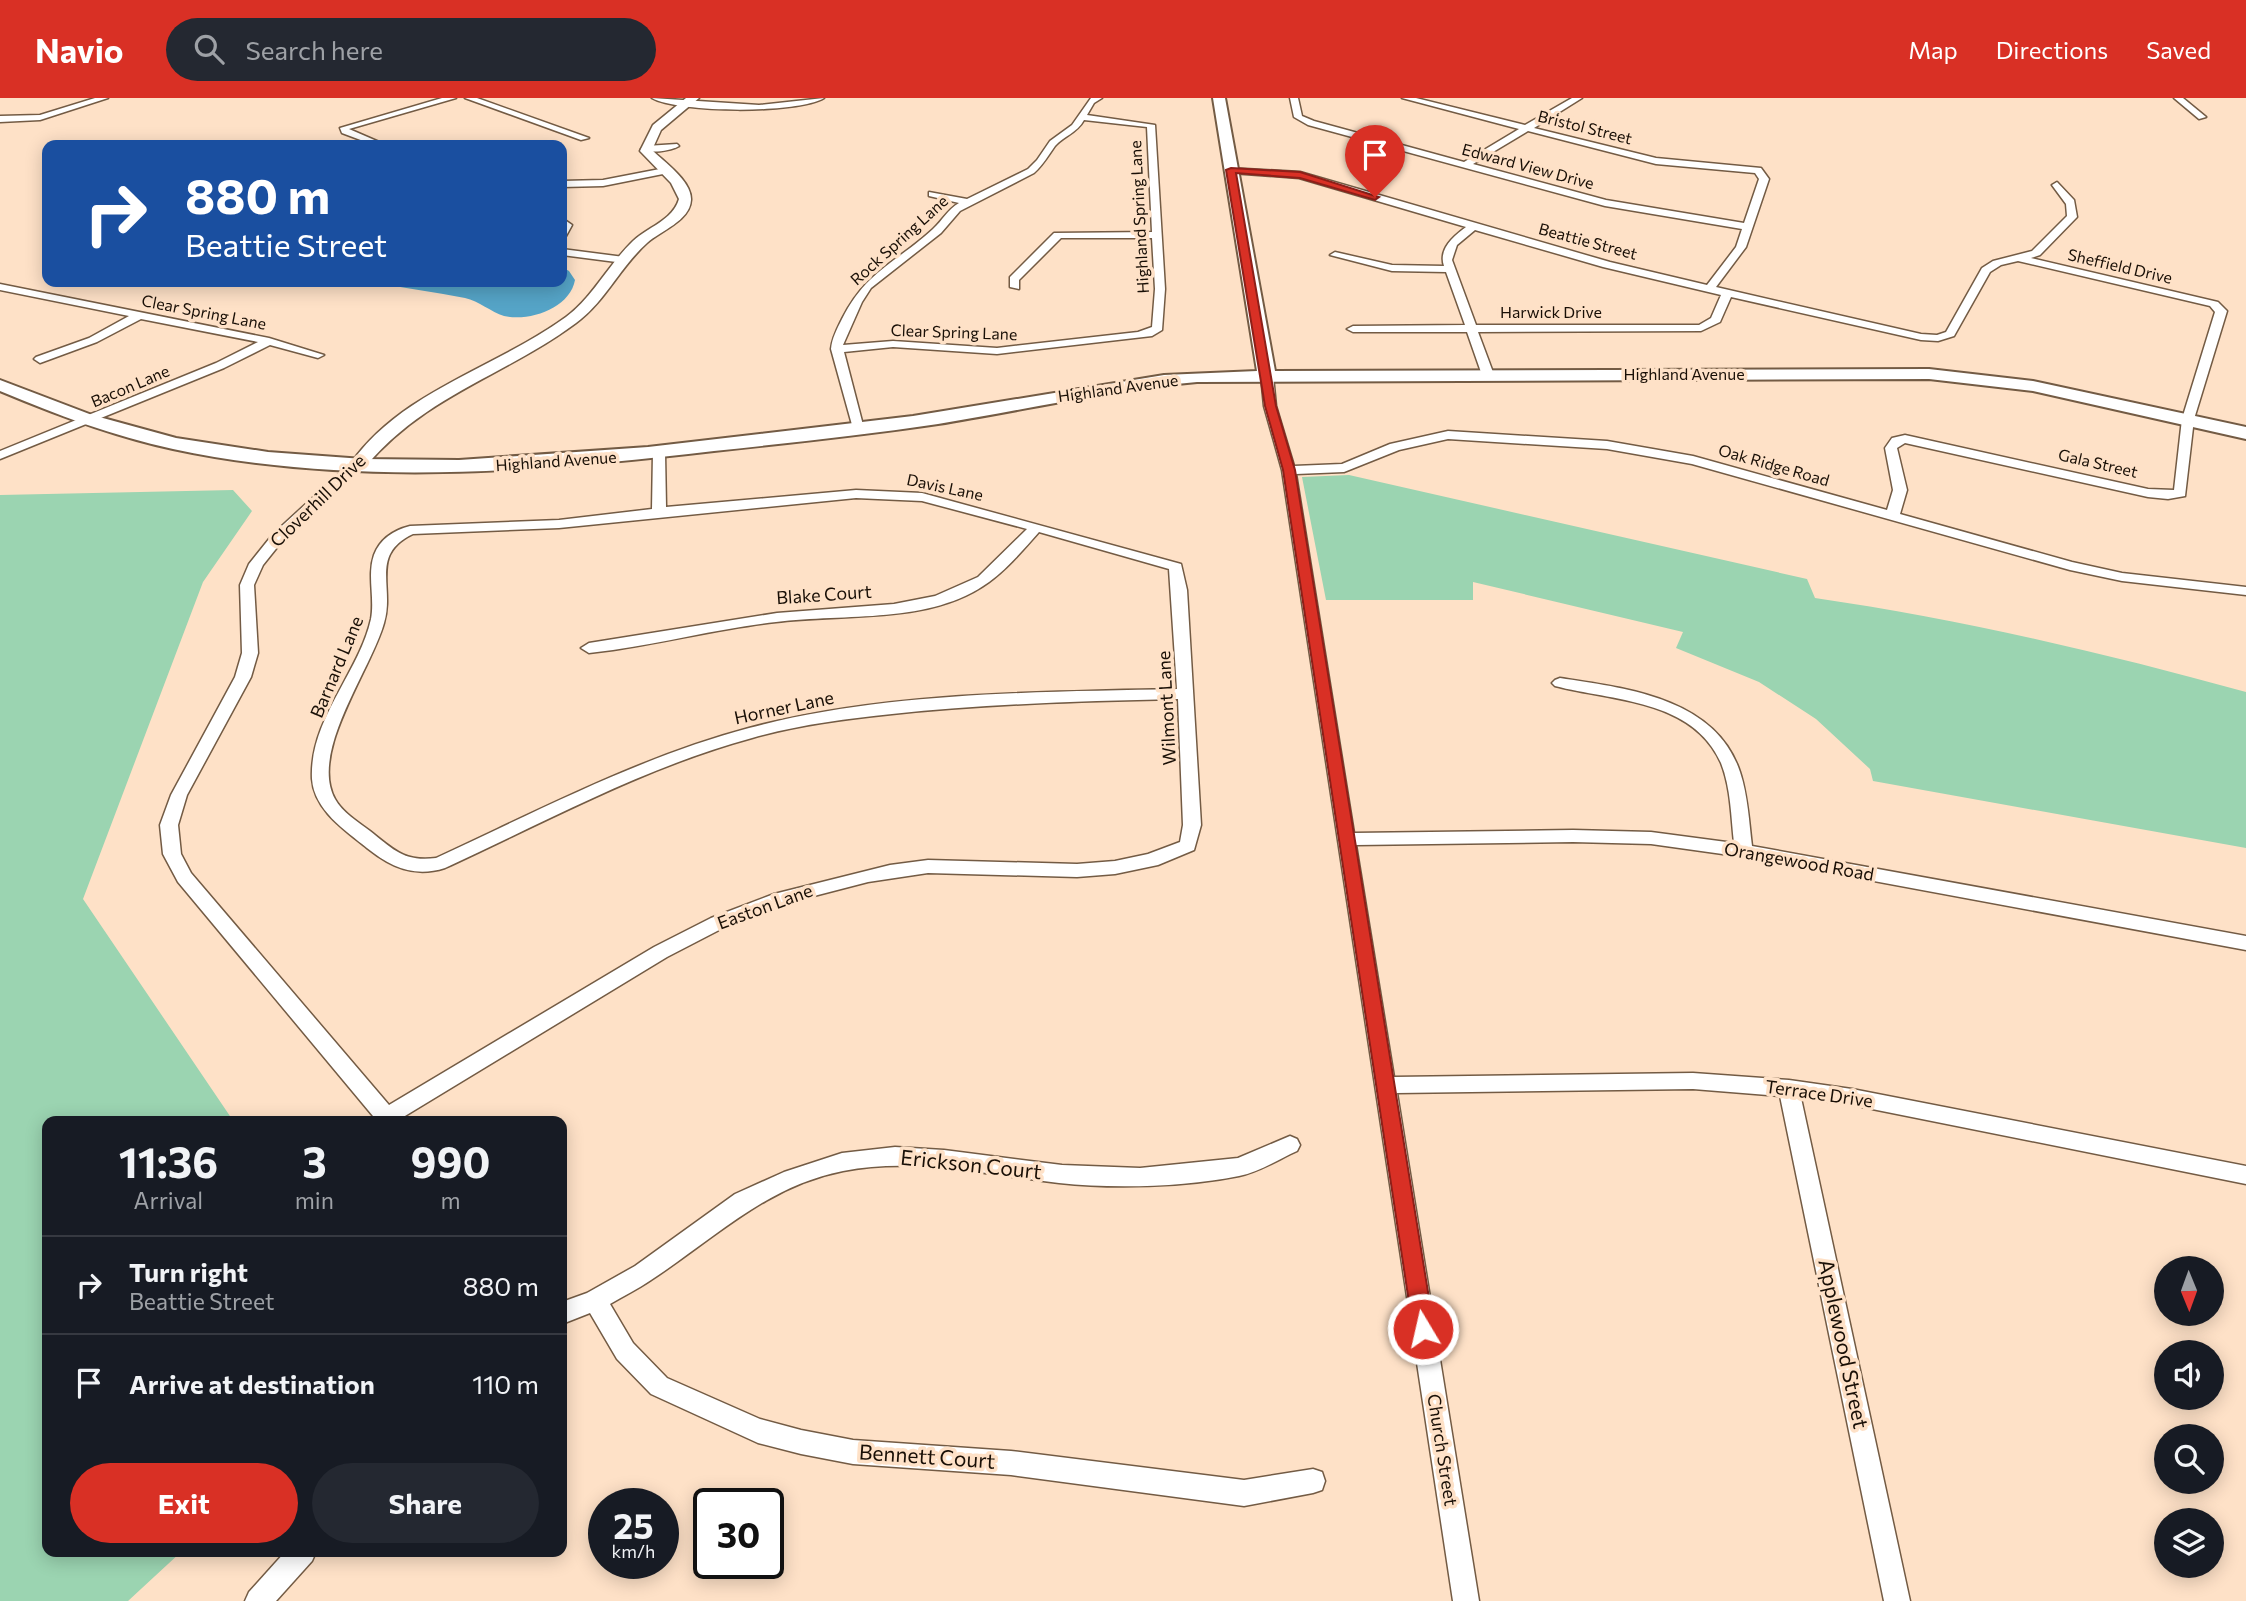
<!DOCTYPE html>
<style>
body{margin:0;font-family:Commissioner,sans-serif;background:#242831;color:#f1f3f6;height:100vh;display:flex;flex-direction:column;font-size:26px;white-space:nowrap}
*{box-sizing:border-box;margin:0}
p{font-size:23px;color:#9ea1a6}
.icon{flex:none;width:38px;height:38px;fill:none;stroke:currentColor;stroke-width:2;stroke-linecap:round;stroke-linejoin:round}
.map{position:relative;flex:1;overflow:hidden}
.panel{position:absolute;left:42px;top:1018px;width:525px;height:441px;display:flex;flex-direction:column;background:#171b24;border-radius:14px;box-shadow:0 4px 18px #0003}
.panel>*{flex:none}
.banner{position:absolute;left:42px;top:42px;width:525px;height:147px;border-radius:14px;box-shadow:0 4px 18px #0003;background:#1a4fa0;color:#fff;overflow:hidden}
.needle{width:46px;rotate:179deg}
.controls{position:absolute;left:2154px;top:1158px;display:grid;gap:14px}
.controls a{display:grid;place-items:center;width:70px;height:70px;border-radius:50%;background:#171b24;box-shadow:0 4px 18px #0003;font-size:35px}
.speed{position:absolute;left:588px;top:1390px;display:flex;gap:14px;font-size:35px;font-weight:700;text-align:center}
.speed>*{display:grid;place-content:center;width:91px;height:91px;border-radius:50%;background:#171b24;box-shadow:0 4px 18px #0003;line-height:1}
.speed small{font-size:18px;font-weight:400}
.speed .limit{border:4px solid #111;border-radius:10px;background:#fff;color:#111}
.pin{position:absolute;display:grid;place-items:center;width:60px;height:60px;color:#fff;margin:-72px -30px;border-radius:50% 50% 50% 0;rotate:-45deg;box-shadow:0 0 7px #0007}
.pin .icon{rotate:45deg}
.me{position:absolute;width:77px;margin:-38px;rotate:351deg;stroke-linejoin:round;filter:drop-shadow(0 0 5px #0008)}
.turn{display:flex;align-items:center;gap:24px;height:147px;padding:0 28px;font-size:32px}
.turn .icon{width:91px;height:91px;stroke-width:2.5}
.turn b{display:block;font-size:49px;line-height:60px}
.eta{display:flex;justify-content:space-evenly;align-items:center;height:119px;text-align:center}
.eta b{font-size:42px;font-weight:700;line-height:49px}
.primary-button{display:flex;gap:14px;margin-top:auto;padding:14px 28px}
.primary-button a{flex:1;height:80px;border-radius:42px;background:#d93025;color:#fff;font-size:28px;font-weight:700;line-height:80px;text-align:center}
.primary-button a+a{background:#242831;color:#f1f3f6}
ul{padding:0;list-style:none}
li{display:flex;align-items:center;gap:21px;height:98px;padding:0 28px;border-top:2px solid #363941}
li div{flex:1}
li b{display:block;font-size:26px}
li em{font-style:normal}
header{display:flex;align-items:center;gap:42px;box-sizing:border-box;height:98px;padding:0 35px;background:#d93025;color:#fff}
header strong{font-size:33px}
nav{display:flex;gap:38px;margin-inline-start:auto;font-size:24px}
.search{width:490px;height:63px;background:#242831;display:flex;align-items:center;gap:18px;box-sizing:border-box;padding:0 24px;border-radius:38px;color:#9ea1a6;font-size:26px}
.map>svg:first-child{display:block}
.green{fill:#9bd4b1}
.water{fill:#55a4c7}
.lines{fill:none;stroke-linecap:round;stroke-linejoin:round}
.minor-casing{stroke:#735b44;stroke-width:3}
.tertiary-casing{stroke:#735b44;stroke-width:3}
.secondary-casing{stroke:#735b44;stroke-width:4}
.minor{fill:#fff;fill-rule:evenodd}
.tertiary{fill:#fff;fill-rule:evenodd}
.secondary{fill:#fff;fill-rule:evenodd}
.route{fill:#d93025;stroke:#8d1f18;stroke-width:2}
.labels{text-anchor:middle;stroke-width:7;stroke-linejoin:round;paint-order:stroke}
.far-street-label{font-size:16px;fill:#190f06;stroke:#fee1c7}
.street-label{font-size:18px;fill:#190f06;stroke:#fee1c7}
.near-street-label{font-size:21px;fill:#190f06;stroke:#fee1c7}
</style>
<header>
<strong>Navio</strong>
<div class="search"><svg class="icon" aria-label="search" viewBox="0 0 24 24"><circle cx="10" cy="10" r="6"/><path d="M15 15l6 6"/></svg>Search here</div>
<nav><a>Map</a><a>Directions</a><a>Saved</a></nav>
</header>
<div class="map">
<svg width="2246" height="1503" viewBox="0 0 2246 1503">
<rect width="100%" height="100%" fill="#fee1c7"/>
<g class="green">
<path d="M1349 377 1807 481 1815 500C1960 521 2105 555 2246 594V750L1873 683 1870 671 1816 621 1759 584 1676 550 1683 534 1473 484V502H1326L1302 379Z"/>
<polygon points="233,392 252,413 203,484 83,801 234,1024 47,1024 47,1454 181,1454 128,1503 0,1503 0,397"/>
</g>
<path class="water" d="M562 169 569 173 575 182C570 210 530 224 504 218 491 214 479 203 465 200 434 194 403 190 373 184H562Z"/>
<g class="lines">
<g class="minor-casing">
<g id="minor">
<polygon points="95,0 108,0 40,22 0,24 0,18 40,17"/>
<polygon points="442,0 456,0 349,31 386,47 374,47 342,35 340,30"/>
<polygon points="465,0 477,0 589,40 581,42"/>
<path d="M652 0 759 7 824 0C798 16 678 15 652 0Z"/>
<path d="M1091 0H1102L1094 5 1087 17 1155 27 1165 191 1162 232 1152 238 997 256 893 249 844 254 864 331 862 334H854L831 251C832 240 837 231 842 221 866 173 896 165 933 131 942 123 948 111 959 105L929 98V94L967 101 1028 71 1037 62 1050 43 1072 27ZM1084 22 1147 29 1152 134 1054 135 1010 179V189L1019 191V182L1061 140H1152L1155 191 1152 229 1138 234 997 250 893 243 843 247 862 204 871 190 941 135 960 113 1034 75C1043 67 1048 58 1055 48 1064 38 1077 35 1084 22Z"/>
<path d="M1290 0H1298L1302 18 1314 23 1464 64 1519 31 1402 0H1416L1525 27 1572 0H1582L1534 30 1656 60 1761 70 1769 81 1746 149 1716 189 1921 236 1937 237 1946 234 1982 170 1993 163 2032 153 2067 118 2066 106 2052 87 2057 84 2074 102 2077 119 2040 157 2031 160 2218 204 2227 213 2194 321 2185 398 2168 401 2148 399 1905 345 1897 350 1907 392 1900 416 2072 464 2122 475 2246 489V497L2122 483 2070 472 1692 366 1607 351 1448 341 1399 352 1344 374 1296 376 1354 735 1573 732 1651 734 1734 745C1731 719 1731 690 1721 665 1693 601 1612 603 1555 588L1552 585 1555 582 1560 580C1626 590 1716 600 1740 674 1748 698 1749 724 1752 748L2246 838V852L1744 759 1651 746 1573 744 1356 747 1394 979 1693 975 1789 982 1852 991 2246 1068V1086L1852 1007 1801 1000 1910 1503H1884L1780 998 1693 991 1397 995 1479 1503H1453L1282 372 1264 308 1261 278 1267 274 1273 278 1276 308 1294 368 1342 366 1390 346 1448 333 1607 343 1693 358 1887 412 1893 392 1885 350 1892 340 1905 337 2148 391 2174 392 2182 321 2215 214 2210 208 2018 163 2001 167 1990 174 1954 238 1938 243 1921 242 1731 199 1720 224 1701 233 1478 234 1494 277 1488 281 1482 277 1467 234H1353L1347 231 1353 228 1465 227 1446 174 1392 173 1330 157 1335 154 1392 167 1444 168C1438 151 1454 138 1466 129L1299 80 1231 75 1226 72 1228 70 1300 74 1610 164 1707 187 1736 149 1742 131 1605 108 1308 27 1294 19ZM1528 33 1656 66 1755 75 1759 81 1744 125 1606 102 1473 66ZM1475 132 1603 169 1721 197 1711 220 1699 227H1476L1452 162 1457 147Z"/>
<polygon points="2174,0 2183,0 2206,19 2199,21"/>
<path d="M677 46 679 48C670 53 650 56 641 51L646 48Z"/>
<polygon points="665,70 668,71 668,75 603,88 562,89 562,83 603,82"/>
<polygon points="562,120 572,127 566,138 562,139"/>
<polygon points="562,151 624,159 629,162 624,165 562,157"/>
<polygon points="0,186 269,240 324,257 318,260 270,247 224,270 0,361 0,353 216,265 258,244 141,221 97,244 40,265 34,261 36,259 89,240 129,218 0,192"/>
<path d="M659 351 665 355 666 409 856 392 922 395 1181 466 1187 492 1201 727 1194 752 1158 767 1115 776 1077 779 928 775 868 784 787 805 723 830 667 859 400 1021 401 1024H378L178 784 163 756 160 727 171 697 235 579 242 555 240 487 249 466 273 436 354 362H364L365 365 283 442 263 467 254 487 258 555 251 579 187 697 178 727 181 756 191 775 389 1007 654 849 711 820 774 796 890 767 928 762 1077 766 1115 763 1148 756 1180 744 1183 727 1178 601C1082 603 987 606 892 616 845 621 797 627 752 640 645 669 545 724 445 770 414 780 391 769 367 750 345 732 314 712 312 681 309 622 359 575 371 521 375 500 367 477 374 457 380 441 394 432 410 428L559 422 652 411 653 355ZM856 400 922 403 1027 431 978 479 935 498 894 506 777 515 589 545 581 550 589 555 613 552C668 544 721 530 776 524 846 515 930 527 989 484 1008 470 1023 452 1039 434L1169 471 1177 591C1039 594 883 594 749 630 640 659 538 713 436 760 404 764 394 752 370 733 358 724 342 714 335 701 309 654 371 572 384 525 395 489 369 457 413 436L559 430Z"/>
<path d="M1290 1038 1297 1041 1300 1047 1297 1053C1279 1061 1259 1074 1239 1078 1185 1089 1114 1091 1059 1085 988 1077 915 1059 843 1073 766 1088 714 1141 651 1182 638 1191 623 1198 610 1206L633 1245 667 1280 760 1321 801 1332 853 1342 1011 1353 1244 1382 1313 1371 1322 1374 1325 1383 1322 1392 1313 1395 1244 1408 1011 1377 853 1366 801 1356 758 1345 651 1296 617 1261 590 1215 562 1226V1204L587 1195 635 1168 735 1096 784 1074 842 1055 895 1049 944 1052 1062 1067 1140 1070 1238 1060Z"/>
<polygon points="285,1454 316,1454 312,1463 276,1503 245,1503 249,1494"/>
</g>
</g>
<g class="tertiary-casing">
<path id="tertiary" d="M686 0H699L661 32 652 52C664 64 692 83 691 102 690 123 660 133 647 145 620 169 605 204 576 225 503 279 427 296 365 369H353L351 365C403 292 496 270 566 219 593 199 608 167 633 143 648 129 673 122 679 101L671 85 640 53 653 27Z"/>
</g>
<g class="secondary-casing">
<path id="secondary" d="M1213 0H1225L1275 273 1929 271 2033 283 2246 329V341L2033 293 1929 281 1197 284C1110 292 1025 312 938 326 864 337 789 345 714 353 536 374 350 389 173 351 113 338 57 317 0 293V282L92 317 176 340 268 354 363 361 459 362 648 349 913 318 1164 277 1257 273Z"/>
</g>
<use href="#minor" class="minor"/>
<use href="#tertiary" class="tertiary"/>
<use href="#secondary" class="secondary"/>
</g>
<polygon class="route" points="1231,70 1300,74 1379,99 1375,102 1300,80 1236,75 1276,308 1295,372 1434,1231 1431,1238 1423,1241 1416,1238 1413,1231 1283,372 1265,308 1226,72"/>
<g class="labels">
<g class="far-street-label">
<text transform="translate(1585 29) rotate(14)" y="6">Bristol Street</text>
<text transform="translate(1528 68) rotate(15)" y="6">Edward View Drive</text>
<text transform="translate(1139 119) rotate(-93)" y="6">Highland Spring Lane</text>
<text transform="translate(899 142) rotate(-42)" y="6">Rock Spring Lane</text>
<text transform="translate(1588 143) rotate(15)" y="6">Beattie Street</text>
<text transform="translate(2120 168) rotate(13)" y="6">Sheffield Drive</text>
<text transform="translate(204 214) rotate(11)" y="6">Clear Spring Lane</text>
<text x="1551" y="220">Harwick Drive</text>
<text transform="translate(954 234) rotate(2)" y="6">Clear Spring Lane</text>
<text x="1684" y="282">Highland Avenue</text>
<text transform="translate(130 288) rotate(-23)" y="6">Bacon Lane</text>
<text transform="translate(1118 290) rotate(-8)" y="6">Highland Avenue</text>
<text transform="translate(556 363) rotate(-4)" y="6">Highland Avenue</text>
<text transform="translate(2098 365) rotate(13)" y="6">Gala Street</text>
<text transform="translate(1774 367) rotate(16)" y="6">Oak Ridge Road</text>
<text transform="translate(945 389) rotate(12)" y="6">Davis Lane</text>
</g>
<g class="street-label">
<text transform="translate(318 403) rotate(-44)" y="6">Cloverhill Drive</text>
<text transform="translate(824 497) rotate(-4)" y="6">Blake Court</text>
<text transform="translate(337 569) rotate(-67)" y="6">Barnard Lane</text>
<text transform="translate(784 610) rotate(-12)" y="6">Horner Lane</text>
<text transform="translate(1167 610) rotate(-93)" y="6">Wilmont Lane</text>
<text transform="translate(1799 764) rotate(10)" y="6">Orangewood Road</text>
<text transform="translate(765 809) rotate(-20)" y="6">Easton Lane</text>
<text transform="translate(1819 996) rotate(8)" y="6">Terrace Drive</text>
<text transform="translate(1442 1352) rotate(81)" y="6">Church Street</text>
</g>
<g class="near-street-label">
<text transform="translate(971 1067) rotate(6)" y="7">Erickson Court</text>
<text transform="translate(1843 1246) rotate(78)" y="7">Applewood Street</text>
<text transform="translate(927 1359) rotate(4)" y="7">Bennett Court</text>
</g>
</g>
</svg>
<div class="controls">
<a><svg class="needle" viewBox="-14 -14 28 28"><path d="M0-13l5 13h-10z" fill="#e53935"/><path d="M0 13l5-13h-10z" fill="#9ea1a6"/></svg></a>
<a><svg class="icon" aria-label="sound" viewBox="0 0 24 24"><path d="M4 9h4l5-4v14l-5-4H4zM17 9q2 3 0 6"/></svg></a>
<a><svg class="icon" aria-label="search" viewBox="0 0 24 24"><circle cx="10" cy="10" r="6"/><path d="M15 15l6 6"/></svg></a>
<a><svg class="icon" aria-label="layers" viewBox="0 0 24 24"><path d="M12 4l9 5-9 5-9-5zM3 14l9 5 9-5"/></svg></a>
</div>
<div class="speed"><div>25<small>km/h</small></div><div class="limit">30</div></div>
<div class="pin" style="left:1375px;top:99px;background:#d93025"><svg class="icon" aria-label="arrive" viewBox="0 0 24 24"><path d="M6 21V4h12l-3 4 3 4H6"/></svg></div>
<svg class="me" style="left:1423px;top:1231px" viewBox="-20 -20 40 40"><circle r="17" fill="#d93025" stroke="#fff" stroke-width="3"/><path d="M0-11L8 9 0 5-8 9z" fill="#fff"/></svg>
<div class="banner">
<div class="turn"><svg class="icon" aria-label="right" viewBox="0 0 24 24"><path d="M7 20v-9h11M14 6l5 5-5 5"/></svg><div><b>880 m</b>Beattie Street</div></div>
</div>
<section class="panel">
<div class="eta">
<div><b>11:36</b><p>Arrival</p></div>
<div><b>3</b><p>min</p></div>
<div><b>990</b><p>m</p></div>
</div>
<ul>
<li><svg class="icon" aria-label="right" viewBox="0 0 24 24"><path d="M7 20v-9h11M14 6l5 5-5 5"/></svg><div><b>Turn right</b><p>Beattie Street</p></div><em>880 m</em></li>
<li><svg class="icon" aria-label="arrive" viewBox="0 0 24 24"><path d="M6 21V4h12l-3 4 3 4H6"/></svg><div><b>Arrive at destination</b></div><em>110 m</em></li>
</ul>
<div class="primary-button"><a>Exit</a><a>Share</a></div>
</section>
</div>
